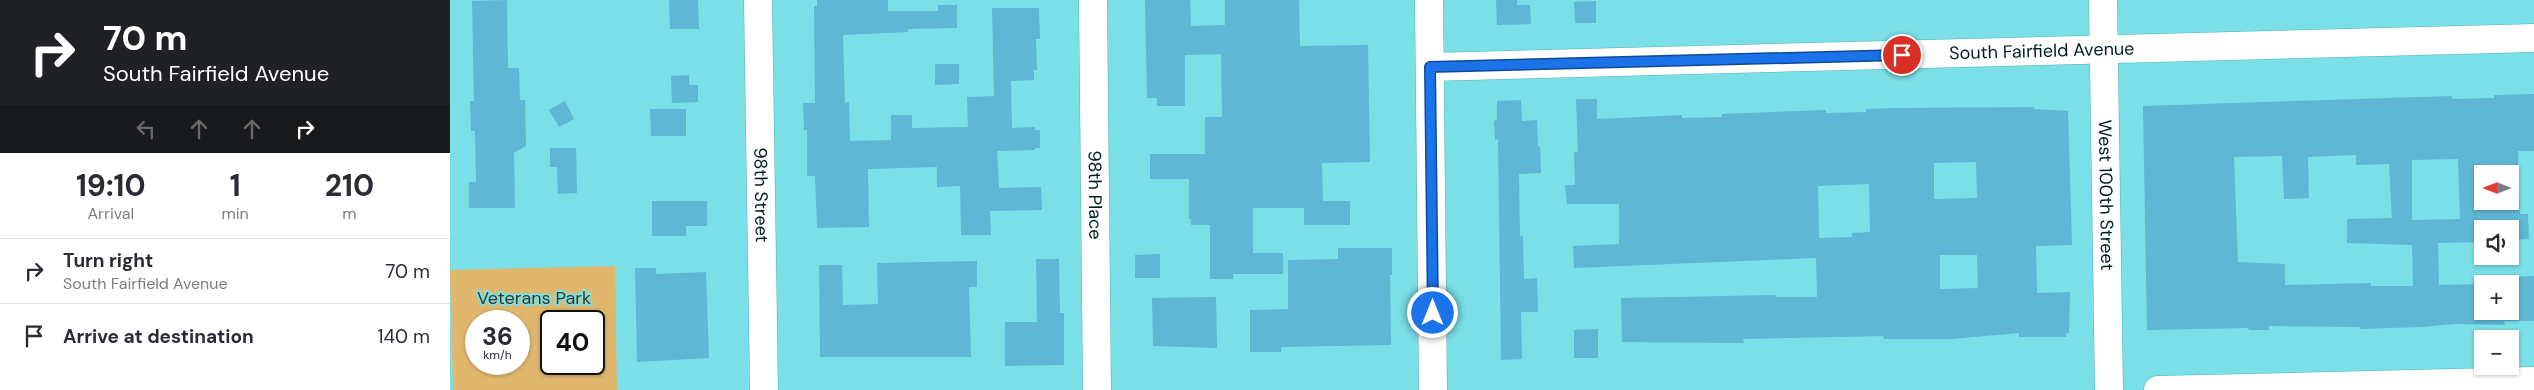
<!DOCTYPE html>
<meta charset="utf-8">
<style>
body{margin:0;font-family:"DM Sans",sans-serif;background:#f7f7f7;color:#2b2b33;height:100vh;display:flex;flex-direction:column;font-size:19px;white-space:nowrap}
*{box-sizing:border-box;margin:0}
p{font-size:16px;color:#7c7c81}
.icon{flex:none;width:28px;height:28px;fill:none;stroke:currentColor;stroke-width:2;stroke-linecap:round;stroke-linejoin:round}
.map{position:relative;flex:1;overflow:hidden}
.details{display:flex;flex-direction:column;background:#fff;width:450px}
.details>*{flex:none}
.hud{background:#202124;color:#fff;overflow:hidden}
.needle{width:32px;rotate:270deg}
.buttons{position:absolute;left:2024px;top:165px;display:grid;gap:10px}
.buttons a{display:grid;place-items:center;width:45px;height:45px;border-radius:0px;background:#fff;box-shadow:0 1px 4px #0004;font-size:25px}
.speed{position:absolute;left:15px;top:310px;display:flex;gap:10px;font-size:25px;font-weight:700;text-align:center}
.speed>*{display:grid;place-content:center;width:65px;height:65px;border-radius:50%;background:#fff;box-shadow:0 1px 4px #0004;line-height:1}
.speed small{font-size:12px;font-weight:400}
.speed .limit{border:2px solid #111;border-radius:8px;background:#fff;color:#111}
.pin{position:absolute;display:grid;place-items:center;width:42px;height:42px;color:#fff;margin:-21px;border:2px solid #fff;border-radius:50%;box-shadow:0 1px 5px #0007}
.me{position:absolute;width:55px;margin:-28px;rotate:0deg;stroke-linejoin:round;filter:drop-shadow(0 0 4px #0008)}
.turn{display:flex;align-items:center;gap:18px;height:105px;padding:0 20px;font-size:22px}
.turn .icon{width:65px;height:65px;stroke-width:2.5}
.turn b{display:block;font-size:35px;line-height:42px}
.lanes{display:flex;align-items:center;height:48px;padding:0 20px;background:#0003;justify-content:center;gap:25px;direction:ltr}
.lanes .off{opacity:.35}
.eta{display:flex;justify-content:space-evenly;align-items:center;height:85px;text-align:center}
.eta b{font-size:30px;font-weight:700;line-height:35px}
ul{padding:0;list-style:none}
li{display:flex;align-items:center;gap:15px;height:65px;padding:0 20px;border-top:1px solid #e1e1e2}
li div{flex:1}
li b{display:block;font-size:19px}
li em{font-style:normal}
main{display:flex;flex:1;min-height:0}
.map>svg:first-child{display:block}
.green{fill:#e0b76d;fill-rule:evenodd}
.building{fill:#5eb7d4;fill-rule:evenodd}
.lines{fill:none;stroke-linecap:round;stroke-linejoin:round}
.minor-casing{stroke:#4db4bb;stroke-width:29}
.minor{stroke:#fff;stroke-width:28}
.route-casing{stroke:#114b97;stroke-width:12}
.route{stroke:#1a73e8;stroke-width:9}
.labels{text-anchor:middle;stroke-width:4;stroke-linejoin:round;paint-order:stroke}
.street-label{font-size:18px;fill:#001d20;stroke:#7adfe6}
.park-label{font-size:18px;fill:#443312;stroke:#7adfe6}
</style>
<main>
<section class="details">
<div class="hud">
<div class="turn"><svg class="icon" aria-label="right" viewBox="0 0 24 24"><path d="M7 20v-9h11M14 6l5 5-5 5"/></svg><div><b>70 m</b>South Fairfield Avenue</div></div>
<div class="lanes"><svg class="icon off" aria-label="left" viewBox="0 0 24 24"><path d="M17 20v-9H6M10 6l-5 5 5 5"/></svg><svg class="icon off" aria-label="ahead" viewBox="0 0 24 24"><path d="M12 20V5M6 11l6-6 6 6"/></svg><svg class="icon off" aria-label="ahead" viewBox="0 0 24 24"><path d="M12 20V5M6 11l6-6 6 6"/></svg><svg class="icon" aria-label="right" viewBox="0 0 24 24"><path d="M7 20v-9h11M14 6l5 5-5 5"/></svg></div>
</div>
<div class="eta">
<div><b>19:10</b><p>Arrival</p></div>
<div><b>1</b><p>min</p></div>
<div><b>210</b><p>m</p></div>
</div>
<ul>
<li><svg class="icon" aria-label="right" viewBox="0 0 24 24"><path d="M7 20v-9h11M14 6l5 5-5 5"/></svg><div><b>Turn right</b><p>South Fairfield Avenue</p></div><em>70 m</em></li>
<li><svg class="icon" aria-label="arrive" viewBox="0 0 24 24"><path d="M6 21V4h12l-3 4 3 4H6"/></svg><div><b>Arrive at destination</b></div><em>140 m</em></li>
</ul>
</section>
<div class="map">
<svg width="2084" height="390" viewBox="0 0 2084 390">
<rect width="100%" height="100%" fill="#7adfe6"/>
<path class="green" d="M165 266 167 390H3L0 270ZM69 321V364H26V321ZM101 321H144V364H101Z"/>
<g class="building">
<polygon points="57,0 58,68 69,68 70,100 75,100 76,146 64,153 65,208 19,208 19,182 26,182 25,131 21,131 20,101 24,101 22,1"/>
<polygon points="219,0 248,0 249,29 220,29"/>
<polygon points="367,0 438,0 438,11 488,11 488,5 507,5 507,28 458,29 458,32 393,35 395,103 399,102 400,141 441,140 441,115 462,115 462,128 518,127 517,97 544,96 542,8 589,8 590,39 586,39 587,70 584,70 584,80 561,81 562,128 585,127 585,130 590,130 590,148 585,148 585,150 547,151 549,188 591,187 592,210 540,211 541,235 511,235 510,186 487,187 487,167 418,169 419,227 367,228 365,176 357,176 357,130 354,130 353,103 365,103 364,6 367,6"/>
<polygon points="695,0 740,0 741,26 775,25 775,0 849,0 850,46 918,45 920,162 872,163 873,201 900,201 900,225 854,225 854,208 803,208 803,253 833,253 833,274 783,274 783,279 760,279 760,225 741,225 741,219 739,219 739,179 700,179 700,154 755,154 755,117 772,117 771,54 735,55 735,106 707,106 707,98 697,98"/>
<polygon points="1046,0 1067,0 1067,5 1080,5 1081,24 1047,25"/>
<polygon points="1146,1 1146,23 1125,23 1124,2"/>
<polygon points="485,64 509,64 509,84 485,85"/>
<polygon points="239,75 239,85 248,85 248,102 222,103 221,76"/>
<path d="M2084 94V151H2068L2070 214H2078L2079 239 2060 240V229H2032V242L1988 243 1989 285 2029 284V278L2084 276V321H2054L2055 325 2005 324 1971 327 1910 329V327L1819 326V330H1799L1798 328 1697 330 1693 106 2002 96V99L2044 98V95ZM1906 155V165L1939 164 1942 218 1897 219V243L1962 245 1963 286H1921V283L1835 285V264L1788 262 1784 157 1832 156 1834 199 1859 198 1858 157ZM2008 159 2010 219 1962 220V160ZM2032 174H2060V201H2032ZM2032 284H2060V311H2032Z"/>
<path d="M1126 99H1147V119L1232 115V118L1272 117V114L1376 110V113L1416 112V109L1446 108 1584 107V109L1618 111 1622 245 1586 246 1587 293 1620 292 1619 333H1616V337H1569V333L1501 339H1434L1433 336 1293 339 1294 343 1172 342 1171 298 1326 295V297H1367L1366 258 1124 268 1123 246 1169 244V204H1117L1115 185H1125L1124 152H1128ZM1526 162 1527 198 1484 199V163ZM1419 184 1420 232 1402 233V237L1369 238 1368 186ZM1490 255H1527L1528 288 1490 289Z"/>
<polygon points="1071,100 1072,121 1087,120 1088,147 1090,146 1091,173 1069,174 1070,236 1073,236 1074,279 1087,278 1088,312 1071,312 1072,359 1051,360 1048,139 1045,140 1044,121 1047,120 1047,101"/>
<polygon points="115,101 124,119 109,127 99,110"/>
<polygon points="200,109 236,109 236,136 201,136"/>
<polygon points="100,148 126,148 127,193 108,194 107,167 100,167"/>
<polygon points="202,201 257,201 257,226 236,226 236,236 202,236"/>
<polygon points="888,248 942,248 942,275 940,275 941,345 831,347 831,352 800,352 800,310 838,309 838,260 888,259"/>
<polygon points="710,254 710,278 685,278 685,255"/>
<polygon points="586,259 609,259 610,313 614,313 614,365 555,366 555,322 587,322"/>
<polygon points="527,261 527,287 519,287 521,357 370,357 369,265 392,265 393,305 428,304 427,263"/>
<polygon points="185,268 206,268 206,274 256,272 259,358 187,362"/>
<polygon points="766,297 767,348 703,346 702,298"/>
<polygon points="1148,329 1148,358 1124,358 1124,330"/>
</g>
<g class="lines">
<g class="minor-casing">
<g id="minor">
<path id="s1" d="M308 0 314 390"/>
<path id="s2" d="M643 0 647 390"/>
<polyline points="979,0 983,390"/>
<path id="s3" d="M1653 0 1659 390"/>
<path id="s4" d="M980 67 2084 38"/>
<polyline points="1708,390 2084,381"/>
</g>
</g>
<use href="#minor" class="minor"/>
</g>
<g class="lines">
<g class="route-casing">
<polyline id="route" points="983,313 980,67 1452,55"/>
</g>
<use href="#route" class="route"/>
</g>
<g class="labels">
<g class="street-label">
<text dy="6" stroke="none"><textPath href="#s4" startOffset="612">South Fairfield Avenue</textPath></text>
<text dy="6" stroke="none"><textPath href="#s1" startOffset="195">98th Street</textPath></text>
<text dy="6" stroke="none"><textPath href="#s2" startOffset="195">98th Place</textPath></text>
<text dy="6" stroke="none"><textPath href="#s3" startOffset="195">West 100th Street</textPath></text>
</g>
<g class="park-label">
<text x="84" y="304">Veterans Park</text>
</g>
</g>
</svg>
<div class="buttons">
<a><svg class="needle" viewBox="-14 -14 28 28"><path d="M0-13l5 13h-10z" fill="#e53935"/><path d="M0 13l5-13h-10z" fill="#7c7c81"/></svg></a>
<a><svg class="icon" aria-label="sound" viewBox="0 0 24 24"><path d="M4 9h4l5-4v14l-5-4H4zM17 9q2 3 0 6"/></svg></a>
<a>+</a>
<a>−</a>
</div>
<div class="speed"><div>36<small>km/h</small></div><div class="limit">40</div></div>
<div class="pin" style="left:1452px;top:55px;background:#d93025"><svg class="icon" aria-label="arrive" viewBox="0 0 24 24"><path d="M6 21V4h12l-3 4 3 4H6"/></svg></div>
<svg class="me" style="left:983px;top:313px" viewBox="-20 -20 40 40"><circle r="17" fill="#1a73e8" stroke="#fff" stroke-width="3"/><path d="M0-11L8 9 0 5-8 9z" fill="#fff"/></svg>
</div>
</main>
